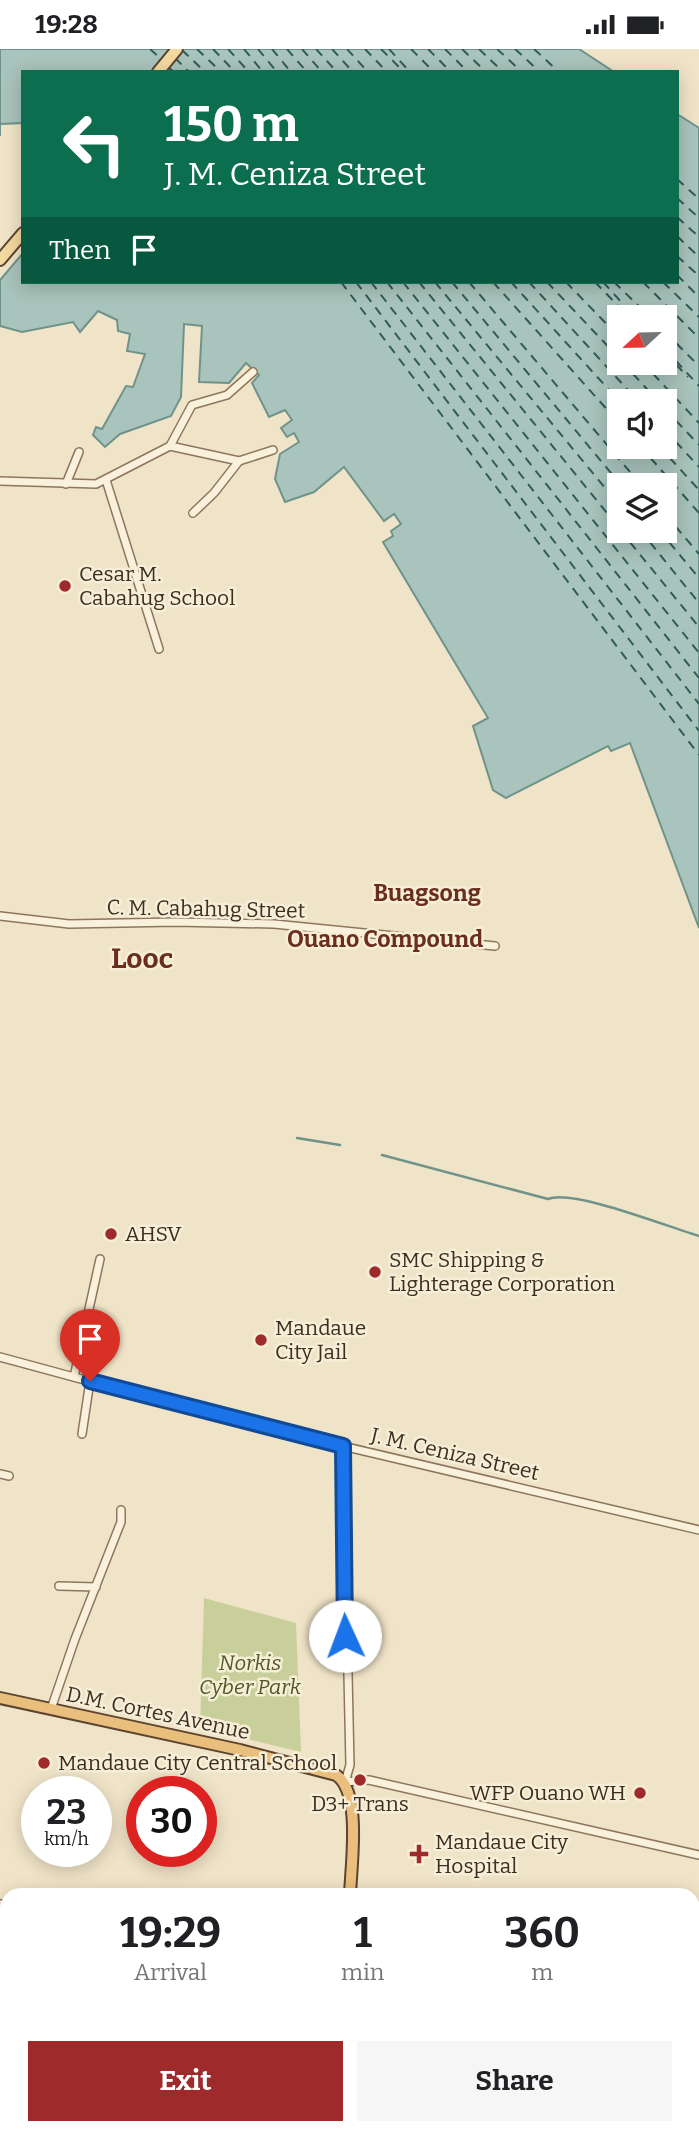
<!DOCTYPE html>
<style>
body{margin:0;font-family:Bitter,serif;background:#f6f6f6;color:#202124;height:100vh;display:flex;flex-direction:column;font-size:26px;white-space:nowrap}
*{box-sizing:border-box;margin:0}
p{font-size:23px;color:#757577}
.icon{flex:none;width:38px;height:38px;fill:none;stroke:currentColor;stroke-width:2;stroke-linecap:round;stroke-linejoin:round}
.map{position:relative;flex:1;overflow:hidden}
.sheet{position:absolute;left:0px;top:1839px;width:700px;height:247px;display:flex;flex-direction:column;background:#fff;border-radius:21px 21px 0 0;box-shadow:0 4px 18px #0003}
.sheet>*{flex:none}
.banner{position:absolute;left:21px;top:21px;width:658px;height:214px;border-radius:0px;box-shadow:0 4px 18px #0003;background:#0b6e4f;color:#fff;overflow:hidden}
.needle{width:46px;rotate:248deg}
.tools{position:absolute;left:607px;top:256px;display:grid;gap:14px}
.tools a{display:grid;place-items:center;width:70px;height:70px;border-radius:0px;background:#fff;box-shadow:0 4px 18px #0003;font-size:35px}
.speed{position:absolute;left:21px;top:1727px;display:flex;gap:14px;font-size:35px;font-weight:700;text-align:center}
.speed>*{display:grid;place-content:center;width:91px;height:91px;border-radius:50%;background:#fff;box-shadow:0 4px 18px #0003;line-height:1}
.speed small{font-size:18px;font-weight:400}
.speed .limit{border:10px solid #d22;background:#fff;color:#111}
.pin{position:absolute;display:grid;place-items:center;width:60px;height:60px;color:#fff;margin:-72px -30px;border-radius:50% 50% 50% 0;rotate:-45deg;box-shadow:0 0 7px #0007}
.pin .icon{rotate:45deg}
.me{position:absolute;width:77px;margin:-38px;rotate:358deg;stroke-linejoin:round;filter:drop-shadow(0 0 5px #0008)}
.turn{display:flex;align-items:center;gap:24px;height:147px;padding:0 28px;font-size:32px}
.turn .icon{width:91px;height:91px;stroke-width:2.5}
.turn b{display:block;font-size:49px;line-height:60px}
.then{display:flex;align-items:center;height:66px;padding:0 28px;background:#0003;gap:14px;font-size:26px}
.eta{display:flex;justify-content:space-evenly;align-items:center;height:119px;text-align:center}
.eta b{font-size:42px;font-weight:700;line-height:49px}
.action{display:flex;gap:14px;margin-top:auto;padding:14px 28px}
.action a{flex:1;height:80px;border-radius:0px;background:#9e2a2b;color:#fff;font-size:28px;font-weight:700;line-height:80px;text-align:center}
.action a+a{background:#f6f6f6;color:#202124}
.status{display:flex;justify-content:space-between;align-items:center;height:49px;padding:0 35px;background:#fff;direction:ltr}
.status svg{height:19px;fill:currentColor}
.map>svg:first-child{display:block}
.green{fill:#c9cf9b}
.water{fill:#a9c4bc;stroke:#6f938a;stroke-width:2;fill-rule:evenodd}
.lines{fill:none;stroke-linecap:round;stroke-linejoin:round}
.stream{stroke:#6f938a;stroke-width:2.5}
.river{stroke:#a9c4bc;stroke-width:16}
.ferry{stroke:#2f5d5a;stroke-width:2;stroke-dasharray:9 7;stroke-linecap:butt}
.minor-casing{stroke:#8d765c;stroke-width:10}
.tertiary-casing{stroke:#8d765c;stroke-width:12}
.primary-casing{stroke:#5b4430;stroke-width:14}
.trunk-casing{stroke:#5b4430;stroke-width:14}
.minor{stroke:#faf1dc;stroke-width:7}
.tertiary{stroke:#faf1dc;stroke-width:9}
.primary{stroke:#f3d9a0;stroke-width:10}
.trunk{stroke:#eabe7c;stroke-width:10}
.route-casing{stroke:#114b97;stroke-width:18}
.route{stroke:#1a73e8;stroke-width:12}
.poi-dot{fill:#9e2a2b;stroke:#f7eed8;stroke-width:2.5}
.labels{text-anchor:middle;stroke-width:5;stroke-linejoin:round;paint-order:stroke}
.poi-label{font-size:21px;fill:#3d2e20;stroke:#f7eed8;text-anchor:start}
.street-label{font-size:21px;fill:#3d2e20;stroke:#f7eed8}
.park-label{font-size:21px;font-style:italic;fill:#4d5a26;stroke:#f7eed8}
.neighbourhood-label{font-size:23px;font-weight:bold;fill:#6b2e1e;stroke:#f7eed8}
.district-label{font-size:28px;font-weight:bold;fill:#6b2e1e;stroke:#f7eed8}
</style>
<div class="status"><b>19:28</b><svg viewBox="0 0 49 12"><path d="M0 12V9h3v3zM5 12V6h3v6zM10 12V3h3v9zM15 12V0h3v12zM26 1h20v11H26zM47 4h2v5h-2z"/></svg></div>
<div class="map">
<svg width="699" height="2085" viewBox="0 0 699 2085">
<rect width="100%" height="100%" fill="#f0e4c8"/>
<polygon class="green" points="204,1549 296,1574 301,1703 200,1679"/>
<g class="water">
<polygon points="0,0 579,0 614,23 23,23 23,74 0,75 0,87"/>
<path d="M677 65 699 79V879L630 694 611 702 608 697 506 749 493 741 473 677 488 669 383 493 393 487 391 482 401 475 394 465 384 472 344 418 314 443 285 453 275 430 280 405 299 393 294 384 287 388 281 379 292 371 285 361 269 368 252 334 259 326 246 314 229 334 199 333 202 277 184 275 181 348 171 367 120 385 105 398 93 386 96 378 102 380 126 337 133 338 145 305 127 302 130 285 118 282 117 271 98 262 80 283 73 273 22 283 0 277V231L23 204V233H677ZM620 268H665V313H620ZM620 352H665V397H620ZM620 436H665V481H620Z"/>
</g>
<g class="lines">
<g class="stream">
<polyline points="297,1089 340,1096"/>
<path d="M382 1106 548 1150C574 1140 668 1178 699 1187"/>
</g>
<g class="river">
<polyline points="371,2079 399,2085"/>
<polyline points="232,2085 237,2079"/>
<polyline points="696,2085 699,2070"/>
</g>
<g class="ferry">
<polyline points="150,0 162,11"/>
<polyline points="197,0 221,23"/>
<polyline points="213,0 235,23"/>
<polyline points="228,0 249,23"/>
<polyline points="244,0 263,23"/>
<polyline points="258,0 277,23"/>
<polyline points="272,0 291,23"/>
<polyline points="287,0 307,23"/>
<polyline points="302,0 322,23"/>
<polyline points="316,0 337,23"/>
<polyline points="332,0 353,23"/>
<polyline points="347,0 368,23"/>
<polyline points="365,0 387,23"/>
<polyline points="381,0 404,23"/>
<polyline points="389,0 410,23"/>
<polyline points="411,0 434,23"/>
<polyline points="428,0 451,23"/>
<polyline points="445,0 468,23"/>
<polyline points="462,0 486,23"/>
<polyline points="479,0 503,23"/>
<polyline points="497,0 522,23"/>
<polyline points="515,0 540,23"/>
<polyline points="534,0 559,23"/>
<polyline points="182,1 205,23"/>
<polyline points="175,9 189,23"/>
<polyline points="168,18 174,23"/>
<polyline points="677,130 699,150"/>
<polyline points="677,149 699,169"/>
<polyline points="677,168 699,188"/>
<polyline points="677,187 699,208"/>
<polyline points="677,207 699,227"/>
<polyline points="677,226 699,248"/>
<polyline points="341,233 699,706"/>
<polyline points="356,233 699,682"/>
<polyline points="371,233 699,655"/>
<polyline points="387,233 699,629"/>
<polyline points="403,233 699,604"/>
<polyline points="419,233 620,480"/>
<polyline points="435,233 620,457"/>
<polyline points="452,233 621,436"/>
<polyline points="469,233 641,436"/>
<polyline points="493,233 620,375"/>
<polyline points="511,233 620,353"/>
<polyline points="529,233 638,352"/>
<polyline points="547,233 620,310"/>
<polyline points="566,233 620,289"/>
<polyline points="595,233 629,268"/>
<polyline points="603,233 635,268"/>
<polyline points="614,233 650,268"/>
<polyline points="643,233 699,289"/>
<polyline points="663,233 699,268"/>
<polyline points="665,283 699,317"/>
<polyline points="665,300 699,337"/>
<polyline points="665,304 688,328"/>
<polyline points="622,313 658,352"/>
<polyline points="642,313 699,374"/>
<polyline points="665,360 699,396"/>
<polyline points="665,381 699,418"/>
<polyline points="640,397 699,464"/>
<polyline points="659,397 699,441"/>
<polyline points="665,465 699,505"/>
<polyline points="620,481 699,578"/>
<polyline points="640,481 699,554"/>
<polyline points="659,481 699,529"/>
</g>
<g class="minor-casing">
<g id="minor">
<polyline points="170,397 192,356 227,346 253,323"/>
<polyline points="106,431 159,600"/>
<polyline points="0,432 96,435 170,397 239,412 273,401"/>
<polyline points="66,435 79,403"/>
<polyline points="193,464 214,444 239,412"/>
<polyline points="0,867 69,875 176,873 274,875 495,897"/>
<polyline points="0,1308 236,1372 699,1481"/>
<polyline points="74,1328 100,1210"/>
<polyline points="82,1385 90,1332"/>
<polyline points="343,1397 350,1716 345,1733"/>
<polyline points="0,1425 9,1427"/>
<polyline points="59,1537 96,1538"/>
<polyline points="51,1660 75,1590 121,1473 121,1461"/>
<polyline points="345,1733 369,1731 699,1806"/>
<polyline points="117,2079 117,2085"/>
<polyline points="448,2079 479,2085"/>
<polyline points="495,2079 515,2083"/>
<polyline points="7,2085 7,1923"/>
</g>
</g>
<g class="tertiary-casing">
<g id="tertiary">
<polyline points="0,1856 7,1856"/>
<polyline points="0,2035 7,2037"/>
</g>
</g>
<g class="primary-casing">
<g id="primary">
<polyline points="158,23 177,0"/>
<polyline points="0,211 23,184"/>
</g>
</g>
<g class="trunk-casing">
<g id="trunk">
<path d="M0 1649 240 1701 336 1726C362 1743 351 1816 350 1846"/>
<polyline points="354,2079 354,2085"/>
<polyline points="330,2085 330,2079"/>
</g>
</g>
<use href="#minor" class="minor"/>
<use href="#tertiary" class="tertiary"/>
<use href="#primary" class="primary"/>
<use href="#trunk" class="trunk"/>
</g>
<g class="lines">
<g class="route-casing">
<polyline id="route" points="90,1332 343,1397 345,1587"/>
</g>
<use href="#route" class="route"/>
</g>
<g class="poi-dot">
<circle cx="65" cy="537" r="7"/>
<circle cx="111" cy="1185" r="7"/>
<circle cx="375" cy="1223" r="7"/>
<circle cx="261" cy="1291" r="7"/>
<circle cx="44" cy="1714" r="7"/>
<circle cx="360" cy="1731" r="7"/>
<circle cx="640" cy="1744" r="7"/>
<path d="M415.5 1794.5h7v7h7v7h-7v7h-7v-7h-7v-7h7z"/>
</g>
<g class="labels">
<g class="poi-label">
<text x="79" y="532">Cesar M.<tspan x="79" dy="24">Cabahug School</tspan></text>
<text x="125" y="1192">AHSV</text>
<text x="389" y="1218">SMC Shipping &amp;<tspan x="389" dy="24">Lighterage Corporation</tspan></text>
<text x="275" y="1286">Mandaue<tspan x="275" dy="24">City Jail</tspan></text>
<text x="58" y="1721">Mandaue City Central School</text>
<text x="626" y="1751" text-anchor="end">WFP Ouano WH</text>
<text x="360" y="1762" text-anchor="middle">D3+ Trans</text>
<text x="435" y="1800">Mandaue City<tspan x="435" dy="24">Hospital</tspan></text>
</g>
<g class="street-label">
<text transform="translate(206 860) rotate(1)" y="7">C. M. Cabahug Street</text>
<text transform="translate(455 1405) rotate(13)" y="7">J. M. Ceniza Street</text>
<text transform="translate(158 1664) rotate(12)" y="7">D.M. Cortes Avenue</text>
</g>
<g class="park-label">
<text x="250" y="1621">Norkis<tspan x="250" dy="24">Cyber Park</tspan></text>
</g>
<g class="neighbourhood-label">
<text x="427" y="852">Buagsong</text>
<text x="385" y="898">Ouano Compound</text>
</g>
<g class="district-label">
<text x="142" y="919">Looc</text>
</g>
</g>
</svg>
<div class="tools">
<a><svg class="needle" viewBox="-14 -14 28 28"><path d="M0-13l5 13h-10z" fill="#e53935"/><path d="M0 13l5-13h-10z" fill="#757577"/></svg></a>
<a><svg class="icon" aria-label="sound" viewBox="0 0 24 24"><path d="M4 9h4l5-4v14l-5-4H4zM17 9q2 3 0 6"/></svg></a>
<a><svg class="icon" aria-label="layers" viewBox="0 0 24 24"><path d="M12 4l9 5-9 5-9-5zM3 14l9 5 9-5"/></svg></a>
</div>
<div class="speed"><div>23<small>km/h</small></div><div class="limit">30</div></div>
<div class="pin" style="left:90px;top:1332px;background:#d93025"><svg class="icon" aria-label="arrive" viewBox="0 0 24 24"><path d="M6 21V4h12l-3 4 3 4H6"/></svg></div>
<svg class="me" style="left:345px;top:1587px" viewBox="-20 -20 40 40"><circle r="19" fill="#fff"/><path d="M0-13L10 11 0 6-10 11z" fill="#1a73e8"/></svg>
<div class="banner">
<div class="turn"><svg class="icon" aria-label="left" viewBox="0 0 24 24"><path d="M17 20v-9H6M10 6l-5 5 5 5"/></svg><div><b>150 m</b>J. M. Ceniza Street</div></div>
<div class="then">Then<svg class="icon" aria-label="arrive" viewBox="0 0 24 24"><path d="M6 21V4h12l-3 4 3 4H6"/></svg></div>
</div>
<section class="sheet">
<div class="eta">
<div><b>19:29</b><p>Arrival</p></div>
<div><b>1</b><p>min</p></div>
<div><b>360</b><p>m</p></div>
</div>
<div class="action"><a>Exit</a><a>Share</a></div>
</section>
</div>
